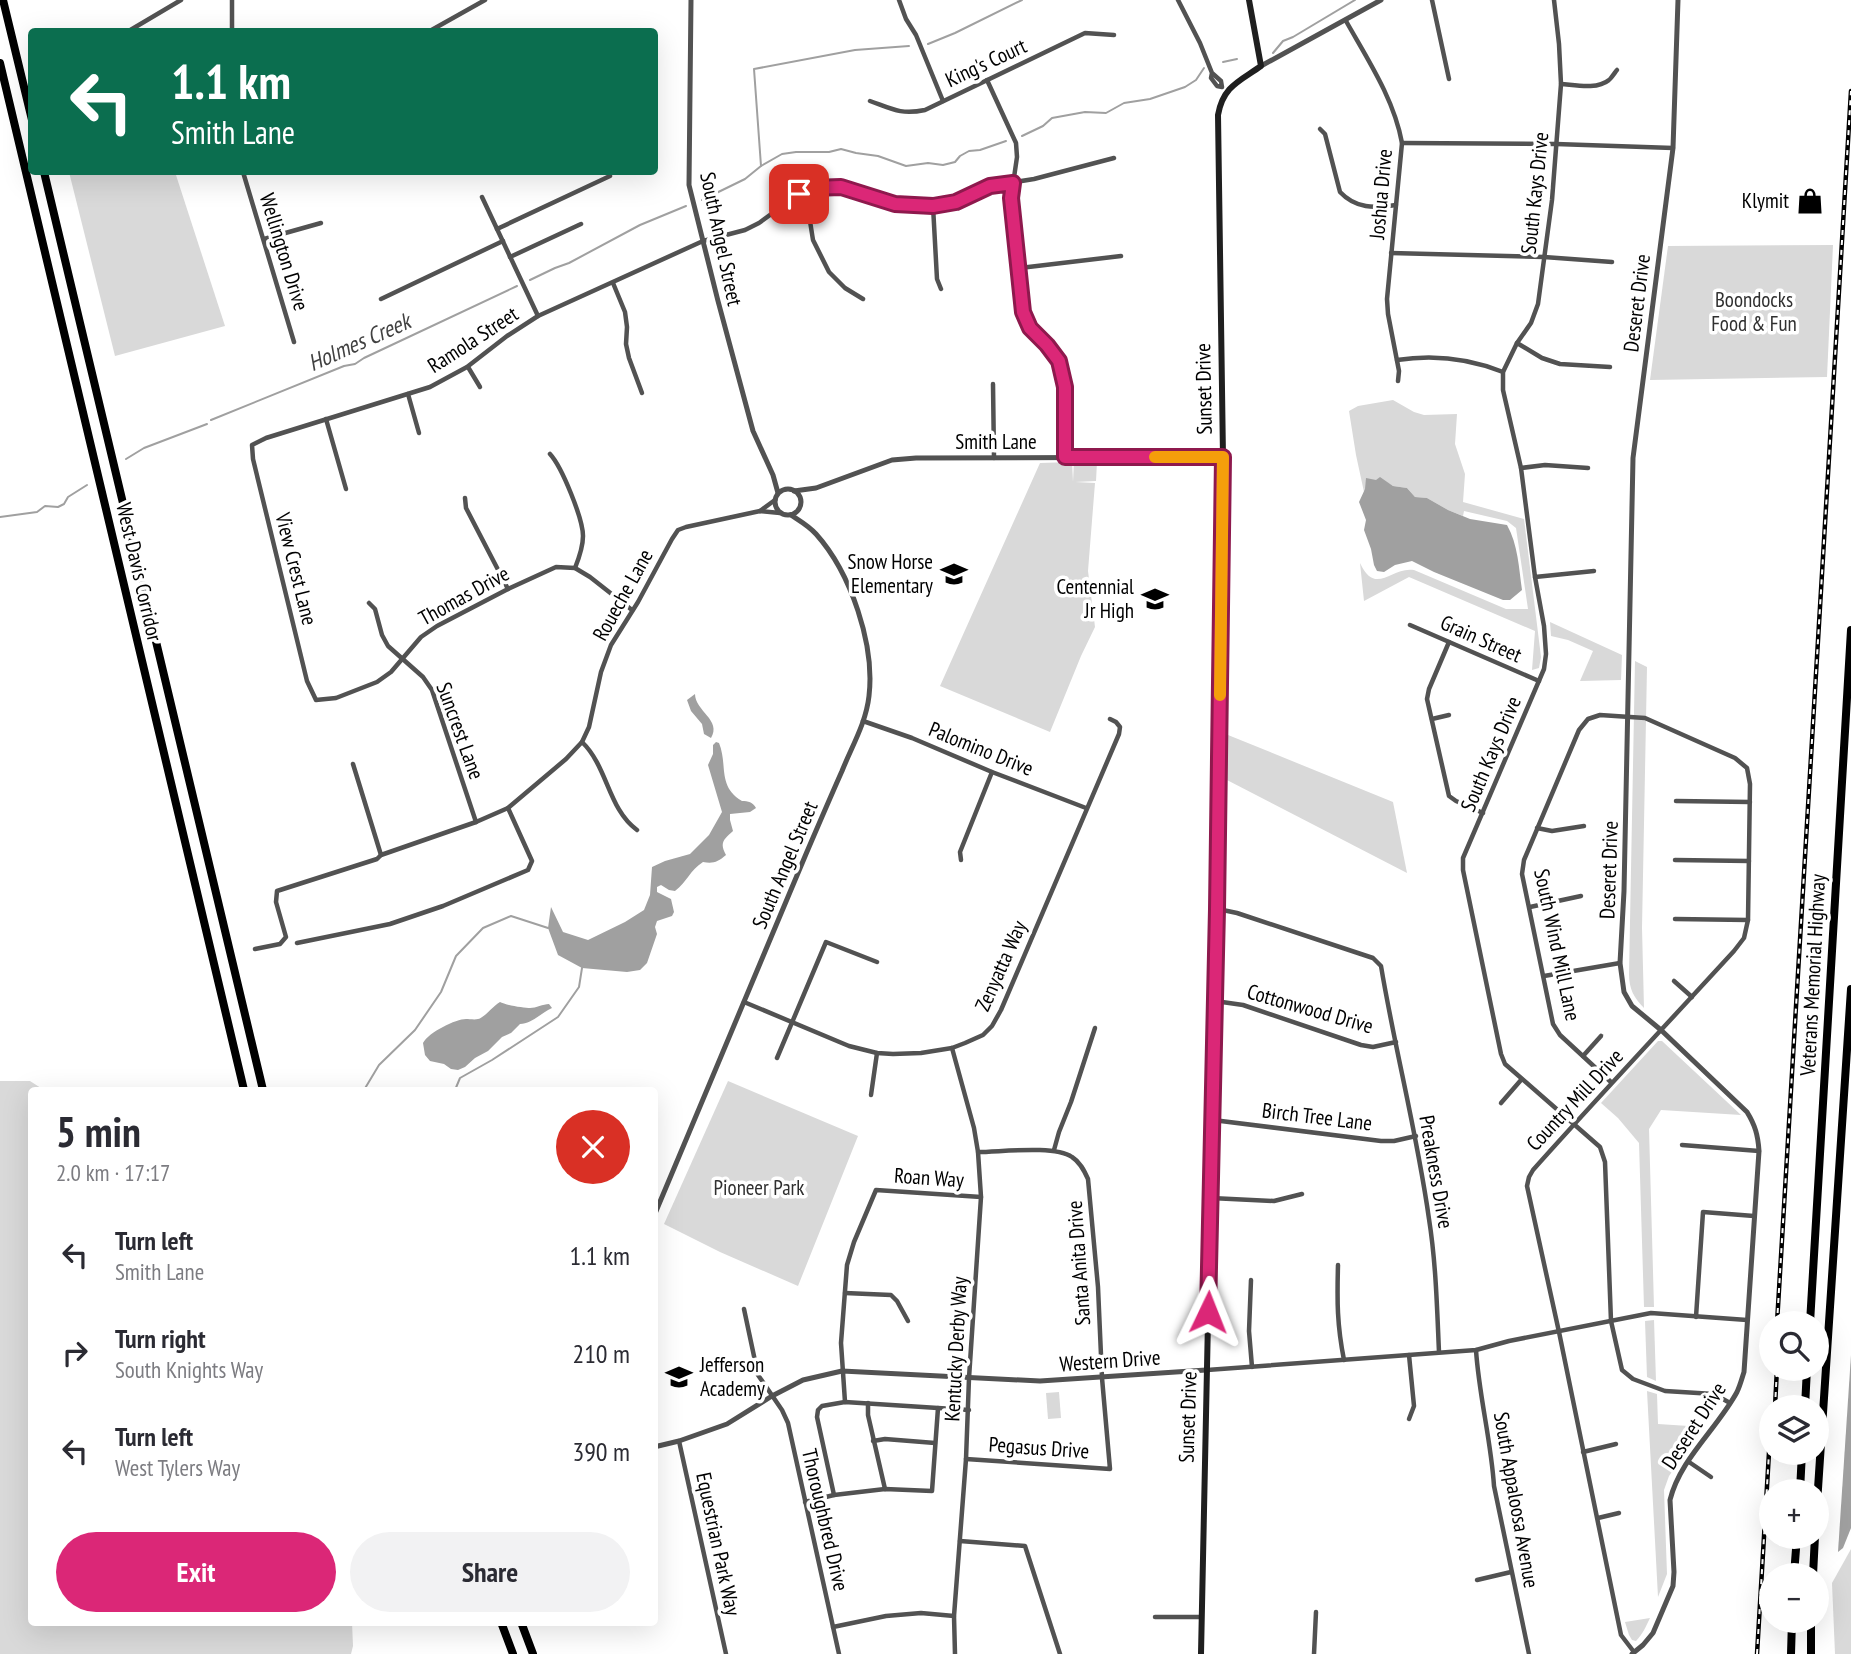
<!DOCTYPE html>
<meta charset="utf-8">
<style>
body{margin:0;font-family:"PT Sans Narrow",sans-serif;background:#f2f2f3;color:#2b2b33;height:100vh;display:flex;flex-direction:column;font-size:26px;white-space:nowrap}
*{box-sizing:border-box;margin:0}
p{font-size:23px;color:#7c7c81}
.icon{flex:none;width:38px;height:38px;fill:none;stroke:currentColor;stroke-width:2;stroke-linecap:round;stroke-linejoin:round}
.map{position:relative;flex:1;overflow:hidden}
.sheet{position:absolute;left:28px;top:1087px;width:630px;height:539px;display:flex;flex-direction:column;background:#fff;border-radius:7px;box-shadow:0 7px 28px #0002}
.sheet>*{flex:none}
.banner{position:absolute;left:28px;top:28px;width:630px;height:147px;border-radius:7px;box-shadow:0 7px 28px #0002;background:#0b6e4f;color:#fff;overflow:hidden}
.tools{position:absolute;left:1759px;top:1311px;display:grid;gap:14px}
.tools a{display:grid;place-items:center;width:70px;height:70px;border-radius:50%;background:#fff;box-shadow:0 7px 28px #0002;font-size:35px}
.pin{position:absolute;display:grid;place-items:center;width:60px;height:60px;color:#fff;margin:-30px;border-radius:14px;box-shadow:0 4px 10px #0006}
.me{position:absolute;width:77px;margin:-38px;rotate:2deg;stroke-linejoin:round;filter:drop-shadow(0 0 5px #0008)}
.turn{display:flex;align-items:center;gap:24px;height:147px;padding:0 28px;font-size:32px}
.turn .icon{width:91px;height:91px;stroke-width:2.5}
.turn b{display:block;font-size:49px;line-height:60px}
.round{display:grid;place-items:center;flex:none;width:74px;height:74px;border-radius:37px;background:#f2f2f3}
.summary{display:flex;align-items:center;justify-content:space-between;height:119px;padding:0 28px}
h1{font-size:42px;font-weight:700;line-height:52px}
.action{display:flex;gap:14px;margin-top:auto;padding:14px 28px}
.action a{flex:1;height:80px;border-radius:42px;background:#db2777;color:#fff;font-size:28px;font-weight:700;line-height:80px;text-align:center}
.action a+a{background:#f2f2f3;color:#2b2b33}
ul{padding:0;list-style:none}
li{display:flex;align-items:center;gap:21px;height:98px;padding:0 28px}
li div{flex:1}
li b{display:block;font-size:26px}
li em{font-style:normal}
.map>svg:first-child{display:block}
.green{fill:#d9d9d9}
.water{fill:#a0a0a0}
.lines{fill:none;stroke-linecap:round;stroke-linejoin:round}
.stream{stroke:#a0a0a0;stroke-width:2}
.minor{stroke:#525252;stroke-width:4.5}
.tertiary{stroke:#525252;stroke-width:5}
.secondary{stroke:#1f1f1f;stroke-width:6}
.motorway{stroke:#000;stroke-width:8}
.rail-casing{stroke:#000;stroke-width:4.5}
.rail{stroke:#fff;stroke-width:2;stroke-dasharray:5;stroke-linecap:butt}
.route-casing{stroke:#8e194d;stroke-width:18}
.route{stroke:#db2777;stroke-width:12}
.slow{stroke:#f59e0b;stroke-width:12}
.labels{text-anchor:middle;stroke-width:7;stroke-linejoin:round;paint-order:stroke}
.street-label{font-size:21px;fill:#000;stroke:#fff}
.poi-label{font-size:21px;fill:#000;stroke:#fff;text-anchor:end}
.park-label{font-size:21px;fill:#303030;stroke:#fff}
.water-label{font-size:23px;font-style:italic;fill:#414141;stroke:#fff}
</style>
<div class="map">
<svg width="1851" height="1654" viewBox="0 0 1851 1654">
<rect width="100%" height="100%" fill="#fff"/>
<g class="green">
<polygon points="69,172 175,172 225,326 115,356"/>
<polygon points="1833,245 1827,377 1650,380 1668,246"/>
<path d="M1393 400 1414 412 1424 415 1457 414 1455 444 1465 474 1463 502 1524 519 1541 657 1539 668 1532 670 1535 631 1409 577 1364 601 1360 563C1376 597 1391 566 1414 570L1506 609H1528L1516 528 1507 521 1464 511 1463 516 1448 510 1427 498 1415 497 1407 488 1393 486 1380 478 1364 492 1356 455 1349 411 1358 406Z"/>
<polygon points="1074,461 1097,462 1096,481 1075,482 1095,483 1088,571 1095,627 1081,656 1050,732 940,686 1040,463 1072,462 1073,482"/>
<polygon points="1550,622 1622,655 1621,680 1580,681 1593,651 1568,640 1551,636"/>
<path d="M1635 661 1647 667 1642 928 1644 1008C1634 998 1629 989 1629 974Z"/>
<polygon points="1228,735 1393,802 1407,873 1225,779"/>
<polygon points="1658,1041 1662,1041 1741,1115 1661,1110 1649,1129 1654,1307 1644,1307 1639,1143 1618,1118 1601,1103"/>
<polygon points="0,1081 30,1081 44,1090 32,1090 32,1622 352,1622 353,1646 351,1654 0,1654"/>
<polygon points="728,1081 858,1136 798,1286 720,1252 664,1224"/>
<polygon points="1654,1320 1656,1381 1647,1377 1645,1321"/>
<polygon points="1647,1391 1657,1394 1658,1424 1704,1427 1669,1476 1664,1490 1667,1574 1658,1597"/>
<polygon points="1059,1392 1061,1418 1048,1419 1046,1393"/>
<polygon points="1851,1549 1851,1654 1835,1654 1832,1583"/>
<path d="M1650 1618C1646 1626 1643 1634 1636 1641L1632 1640 1629 1635 1625 1622Z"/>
</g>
<g class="water">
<path d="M1380 477 1393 486 1407 488 1415 497 1427 498 1448 510 1470 519 1507 525C1518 544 1519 569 1522 590L1510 600H1503L1434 572 1412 561 1395 565 1384 572 1377 571 1374 565 1371 549 1364 530 1366 520 1359 502 1365 489 1366 478 1376 480Z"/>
<path d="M695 694C695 711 722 720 711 738L704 734 702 724 691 711 687 700Z"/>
<path d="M716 742 719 743C728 765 717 786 742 801 748 801 753 802 756 808L750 812 730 814V820L733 831C724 839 719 843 726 855 718 862 713 864 703 862 689 871 688 881 675 891L669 890 661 885 657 887V892L671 899 674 912 672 916 657 921 655 927 657 934 647 963 640 970 627 972 582 968 558 955 548 928 551 907 563 932 588 940 625 922 644 910 650 895 652 867 665 861 690 854 709 835 722 812 708 765 713 754V745Z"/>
<path d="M500 1002C505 1005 525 1008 530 1008 536 1008 543 1004 549 1004L552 1008C542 1012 532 1024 520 1024L511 1033 502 1037 488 1051 475 1058 465 1067 458 1070 451 1069 444 1064 430 1061 425 1055 423 1043C429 1032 456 1019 466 1019 469 1019 475 1020 478 1019 484 1018 493 1006 500 1002Z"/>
<polygon points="1851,1355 1851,1528 1843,1548 1838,1552"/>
</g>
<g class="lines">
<g class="stream">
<polyline points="928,44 955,33 1022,0"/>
<polyline points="1273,53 1283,41 1293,37 1355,0"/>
<polyline points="1223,62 1237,59"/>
<polyline points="1022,136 1043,126 1052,118 1085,112 1106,113 1124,103 1150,99 1185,87 1196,80 1204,68"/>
<polyline points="761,166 754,69 855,50 909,46"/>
<polyline points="702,200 745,179 761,166 782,154 796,152 829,152 841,149 856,153 878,156 906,166 928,163 943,165 955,162 960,156 969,151 980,150 1006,141"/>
<polyline points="530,280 555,268 569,263 640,225 686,206"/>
<polyline points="211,420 344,366 355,364 364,358 517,286"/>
<polyline points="126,459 144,448 207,424"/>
<polyline points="0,517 37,512 45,506 58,507 64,504 68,497 87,485"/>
<polyline points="364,1090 379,1065 415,1030 441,992 456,956 483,928 511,916 548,928"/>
<polyline points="455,1090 460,1078 492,1060 558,1017 579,987 582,968"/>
</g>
<g class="minor">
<polyline points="899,0 906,19 916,35 943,101"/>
<polyline points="1178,0 1200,43 1212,73 1211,78 1217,86 1222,87 1221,81 1212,73"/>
<polyline points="1432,0 1449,79"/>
<polyline points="1554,0 1559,44 1561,84 1552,200 1538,304 1531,323 1517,343 1503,372 1503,390 1521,468 1535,577 1544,626 1546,654 1544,669 1463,858 1463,870 1501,1054 1505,1064 1600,1147 1605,1162 1611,1321 1622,1370 1633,1379 1665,1391 1714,1394 1730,1403"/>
<path d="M1346 21C1368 60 1394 99 1402 143L1387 299 1388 314 1399 371 1398 381"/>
<polyline points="127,32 181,0"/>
<polyline points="232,32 232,0"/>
<polyline points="428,32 485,0"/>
<polyline points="987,80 1016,143 1017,157 1011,198 1023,312 1030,328 1047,345 1059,361 1065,388 1065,457"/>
<path d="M1561 84C1575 85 1597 90 1609 80 1610 80 1616 71 1617 70"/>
<path d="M870 101C892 109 901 115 925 110L1085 33 1114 35"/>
<path d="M1320 129 1325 134 1340 192C1356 209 1374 208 1396 205"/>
<polyline points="1402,143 1556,144 1673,148"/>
<polyline points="243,172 294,342"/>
<polyline points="799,194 809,215 813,240 829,272 845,288 863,299"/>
<polyline points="482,197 538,316"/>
<polyline points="933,206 937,279 941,289"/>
<polyline points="497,229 610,176"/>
<polyline points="264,239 321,223"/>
<polyline points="1391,253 1544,257 1612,262"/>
<polyline points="510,257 581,224"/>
<polyline points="1020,268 1121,256"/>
<polyline points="613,283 625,312 627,327 626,344 629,358 642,393"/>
<polyline points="381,299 503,241"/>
<polyline points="1517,343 1542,358 1560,364 1610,367"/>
<path d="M1397 360C1435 354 1468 358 1503 372"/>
<polyline points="468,367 480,387"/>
<polyline points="993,384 994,458"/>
<polyline points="408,394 419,433"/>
<polyline points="326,419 346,489"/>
<path d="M550 454C562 467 583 519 583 536 583 547 579 558 575 568"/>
<polyline points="1521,468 1545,465 1588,468"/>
<polyline points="465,498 466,508 508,589"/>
<polyline points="760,511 775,500"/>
<polyline points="1535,577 1594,571"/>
<polyline points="369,603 375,609 382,635 388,646 423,677 432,690 476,822"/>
<polyline points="632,610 590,577 575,568 556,567 508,589 437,626 421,637 391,672 377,682 336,698 316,700 307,681 253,459 252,445 266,438 430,387 467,367 507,336 538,316 703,241 745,230 759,223 799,194 812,188 841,187 868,197 895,204 933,206 956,202 990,186 1034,179 1114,158"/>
<polyline points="1410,625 1539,681"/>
<polyline points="1449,642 1429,689 1427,699 1449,796 1456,801 1483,813"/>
<polyline points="1432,719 1449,715"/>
<polyline points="863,721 912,738 992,772 1086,808"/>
<path d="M582 742C608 767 608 809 637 830"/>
<polyline points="353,764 381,855"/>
<polyline points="1676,801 1750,802"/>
<polyline points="1537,828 1552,831 1584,826"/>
<polyline points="961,860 960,852 992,772"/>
<polyline points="1675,860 1749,861"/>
<polyline points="1530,907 1581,896"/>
<path d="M1218 909 1237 913 1373 958 1381 966C1395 1050 1417 1133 1429 1219 1436 1263 1437 1308 1439 1352"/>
<polyline points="1675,919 1748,920"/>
<polyline points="297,943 390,924 443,906 528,870 532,861 508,808"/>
<polyline points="255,949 280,944 286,937 276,902 277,891 377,859 381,855 476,822 508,808 566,759 582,742 589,727 601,672 611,645 638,602 672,539 678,530 686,527 760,511 780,513"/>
<polyline points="1544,976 1620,963"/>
<polyline points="1674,981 1692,997"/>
<polyline points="1215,1001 1243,1005 1361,1045 1373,1047 1396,1042"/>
<polyline points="744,1002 849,1046 877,1053 893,1054 921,1053 952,1048 965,1043 983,1035 992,1026 1001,1010 1119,734 1120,727 1116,722 1110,719"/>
<polyline points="952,1048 974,1128 978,1152 981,1197 969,1378 966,1459 954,1616 955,1654"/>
<polyline points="1583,1056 1601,1036"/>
<polyline points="777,1058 826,942 877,962"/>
<path d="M1612 1083 1560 1035 1553 1024 1522 874 1524 860 1579 730 1588 719 1600 715 1645 718 1735 758 1747 768 1750 784 1748 920 1744 938 1734 951C1667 1024 1599 1096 1533 1170L1529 1177 1527 1186 1559 1332 1621 1635 1634 1652"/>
<polyline points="871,1095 877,1053"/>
<polyline points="1501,1103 1521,1080"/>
<polyline points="1213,1120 1381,1141 1394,1141 1416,1136"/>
<polyline points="1682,1145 1759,1151"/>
<polyline points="1054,1150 1059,1132 1071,1102 1095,1028"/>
<polyline points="1211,1198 1274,1201 1302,1194"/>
<path d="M1338 1265C1337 1301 1337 1325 1344 1360"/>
<polyline points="1251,1280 1249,1331 1252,1367"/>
<polyline points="845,1293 891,1295 897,1301 908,1321"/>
<polyline points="744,1309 758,1375 782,1410 788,1423 839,1654"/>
<polyline points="1696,1317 1703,1212 1754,1216"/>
<path d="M1476 1350C1479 1396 1491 1440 1494 1486L1529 1654"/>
<polyline points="1409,1355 1414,1406 1409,1419"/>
<polyline points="1207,1370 1476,1350 1509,1341 1651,1313 1747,1320"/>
<polyline points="845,1402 841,1343 847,1265 854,1242 876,1190 981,1197"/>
<polyline points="868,1403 868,1415 885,1489"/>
<polyline points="679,1441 726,1654"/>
<polyline points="873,1441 885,1439 935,1443"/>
<polyline points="1583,1452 1616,1444"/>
<path d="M966 1459 1110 1469 1102 1378 1098 1287 1088 1179C1084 1170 1080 1162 1072 1157 1054 1145 1001 1152 978 1152"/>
<polyline points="1689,1462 1711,1477"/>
<polyline points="834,1495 817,1417 818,1410 822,1406 845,1402 969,1410"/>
<polyline points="805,1502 834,1495 885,1489 932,1491 938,1408"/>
<polyline points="1598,1518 1619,1513"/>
<polyline points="960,1541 1025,1546 1060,1654"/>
<polyline points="1477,1580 1511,1572"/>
<polyline points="1155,1617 1201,1617"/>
<polyline points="833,1627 886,1616 921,1613 954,1616"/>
<polyline points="1314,1654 1316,1612"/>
</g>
<g class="tertiary">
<polyline points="691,0 689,185 718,301 753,431 773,475 778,493"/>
<polyline points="1261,66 1381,0"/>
<circle cx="788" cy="502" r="13"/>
<polyline points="794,491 816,488 892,460 916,458 1223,457"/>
<path d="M654 1216C705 1095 755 974 806 854 818 826 830 798 842 771 852 746 866 723 869 696 875 645 851 573 816 534 809 526 800 521 791 515"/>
<polyline points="654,1447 679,1441 727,1424 772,1396 803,1380 842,1371 1040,1381 1206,1370"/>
<path d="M1632 1654 1643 1645 1653 1633 1673 1586 1674 1572 1670 1500C1680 1459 1717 1429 1737 1392 1740 1386 1742 1378 1744 1372L1759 1151C1758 1135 1755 1125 1747 1112L1661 1030 1632 1006 1624 992 1620 963 1624 891 1633 458 1673 148 1678 0"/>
</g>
<path class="secondary" d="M1201 1654 1220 748 1223 457 1218 115C1223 86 1240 81 1261 66L1249 0"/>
<g class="motorway">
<polyline points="3,0 32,120"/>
<polyline points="0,63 244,1090"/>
<polyline points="44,172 263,1090"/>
<polyline points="1810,1323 1851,630"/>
<polyline points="1805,1407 1807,1368"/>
<polyline points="1800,1491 1802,1452"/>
<polyline points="1816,1519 1851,989"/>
<polyline points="1794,1575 1797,1536"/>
<polyline points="1813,1575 1815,1536"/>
<polyline points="1811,1620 1811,1654"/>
<polyline points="501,1622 513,1654"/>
<polyline points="521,1622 533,1654"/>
<polyline points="1791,1654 1792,1620"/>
</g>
<g class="rail-casing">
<g id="rail">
<polyline points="1777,1323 1851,91"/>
<polyline points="1775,1407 1777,1368"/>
<polyline points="1757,1654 1771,1419"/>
</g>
</g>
<use href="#rail" class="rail"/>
</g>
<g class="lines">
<g class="route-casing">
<polyline id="route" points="799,194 812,188 841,187 895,204 933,206 956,202 990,186 1013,183 1011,198 1023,312 1030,328 1047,345 1059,361 1065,387 1065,457 1223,457 1217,909 1208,1312"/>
</g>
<use href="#route" class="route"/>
<polyline class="slow" points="1155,457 1223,457 1220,695"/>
</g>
<defs>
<g id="shop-bare" transform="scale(2.1)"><path d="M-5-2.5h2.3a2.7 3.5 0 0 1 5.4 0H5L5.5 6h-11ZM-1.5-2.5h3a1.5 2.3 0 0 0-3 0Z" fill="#000" stroke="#fff" stroke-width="2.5" paint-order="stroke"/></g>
<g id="school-bare" transform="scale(2.1)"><path d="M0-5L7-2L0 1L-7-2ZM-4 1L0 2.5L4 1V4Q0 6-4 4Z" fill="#000" stroke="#fff" stroke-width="2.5" paint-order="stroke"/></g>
</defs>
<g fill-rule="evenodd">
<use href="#shop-bare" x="1810" y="201"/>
<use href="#school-bare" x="954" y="574"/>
<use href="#school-bare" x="1155" y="599"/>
<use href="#school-bare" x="679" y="1377"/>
</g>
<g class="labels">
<g class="street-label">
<text transform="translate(986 63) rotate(-25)" y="7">King's Court</text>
<text transform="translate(1535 193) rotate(-84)" y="7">South Kays Drive</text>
<text transform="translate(1381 194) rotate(-85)" y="7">Joshua Drive</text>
<text transform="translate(721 239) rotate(78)" y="7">South Angel Street</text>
<text transform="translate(284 252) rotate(73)" y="7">Wellington Drive</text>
<text transform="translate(1637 303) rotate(-83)" y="7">Deseret Drive</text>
<text transform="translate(473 340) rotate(-33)" y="7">Ramola Street</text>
<text transform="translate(1204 389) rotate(-91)" y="7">Sunset Drive</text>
<text x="996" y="449">Smith Lane</text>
<text transform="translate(296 569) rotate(76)" y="7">View Crest Lane</text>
<text transform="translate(139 572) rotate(77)" y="7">West Davis Corridor</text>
<text transform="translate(623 595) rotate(-61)" y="7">Roueche Lane</text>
<text transform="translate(464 596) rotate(-29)" y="7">Thomas Drive</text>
<text transform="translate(1481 639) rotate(24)" y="7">Grain Street</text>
<text transform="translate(460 731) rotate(70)" y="7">Suncrest Lane</text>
<text transform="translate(981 749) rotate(22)" y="7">Palomino Drive</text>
<text transform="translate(1491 754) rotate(-67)" y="7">South Kays Drive</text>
<text transform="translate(785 865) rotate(-67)" y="7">South Angel Street</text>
<text transform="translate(1609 870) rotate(-88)" y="7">Deseret Drive</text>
<text transform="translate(1557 945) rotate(78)" y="7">South Wind Mill Lane</text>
<text transform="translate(1001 966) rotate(-66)" y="7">Zenyatta Way</text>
<text transform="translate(1813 975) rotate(-87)" y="7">Veterans Memorial Highway</text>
<text transform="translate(1310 1009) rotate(16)" y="7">Cottonwood Drive</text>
<text transform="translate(1575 1100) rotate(-47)" y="7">Country Mill Drive</text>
<text transform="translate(1317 1117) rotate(7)" y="7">Birch Tree Lane</text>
<text transform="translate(1436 1172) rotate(80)" y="7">Preakness Drive</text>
<text transform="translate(929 1178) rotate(4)" y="7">Roan Way</text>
<text transform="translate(1079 1263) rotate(-94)" y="7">Santa Anita Drive</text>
<text transform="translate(956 1349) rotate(-87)" y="7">Kentucky Derby Way</text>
<text transform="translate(1110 1361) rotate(-4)" y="7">Western Drive</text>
<text transform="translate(1188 1417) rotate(-88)" y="7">Sunset Drive</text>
<text transform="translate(1694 1426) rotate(-57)" y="7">Deseret Drive</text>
<text transform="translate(1039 1448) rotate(4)" y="7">Pegasus Drive</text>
<text transform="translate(1516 1500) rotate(80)" y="7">South Appaloosa Avenue</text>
<text transform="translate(825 1520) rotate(77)" y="7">Thoroughbred Drive</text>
<text transform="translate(718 1544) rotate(78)" y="7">Equestrian Park Way</text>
</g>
<g class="poi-label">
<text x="1789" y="208">Klymit</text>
<text x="933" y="569">Snow Horse<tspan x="933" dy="24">Elementary</tspan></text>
<text x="1134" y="594">Centennial<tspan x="1134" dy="24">Jr High</tspan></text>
<text x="700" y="1372" text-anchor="start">Jefferson<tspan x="700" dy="24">Academy</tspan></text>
</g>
<g class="park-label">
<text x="1754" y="307">Boondocks<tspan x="1754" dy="24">Food &amp; Fun</tspan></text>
<text x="759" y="1195">Pioneer Park</text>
</g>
<g class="water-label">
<text transform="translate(359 342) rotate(-24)" y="8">Holmes Creek</text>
</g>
</g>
</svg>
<div class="tools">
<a><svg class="icon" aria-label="search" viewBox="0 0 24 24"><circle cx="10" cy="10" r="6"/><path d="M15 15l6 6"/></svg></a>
<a><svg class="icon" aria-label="layers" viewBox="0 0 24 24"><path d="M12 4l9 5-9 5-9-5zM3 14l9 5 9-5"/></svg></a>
<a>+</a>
<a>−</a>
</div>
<div class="pin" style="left:799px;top:194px;background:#d93025"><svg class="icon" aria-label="arrive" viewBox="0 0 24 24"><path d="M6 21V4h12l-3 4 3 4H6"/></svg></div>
<svg class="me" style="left:1208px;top:1312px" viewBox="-20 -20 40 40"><path d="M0-17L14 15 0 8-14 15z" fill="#db2777" stroke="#fff" stroke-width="4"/></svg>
<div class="banner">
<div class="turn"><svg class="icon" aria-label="left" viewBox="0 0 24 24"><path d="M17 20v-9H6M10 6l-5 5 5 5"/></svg><div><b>1.1 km</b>Smith Lane</div></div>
</div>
<section class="sheet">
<div class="summary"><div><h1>5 min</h1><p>2.0 km · 17:17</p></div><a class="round" style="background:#d93025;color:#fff"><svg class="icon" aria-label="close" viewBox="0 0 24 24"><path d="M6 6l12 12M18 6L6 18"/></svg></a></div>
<ul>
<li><svg class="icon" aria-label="left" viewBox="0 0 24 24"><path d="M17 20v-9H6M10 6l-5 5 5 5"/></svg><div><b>Turn left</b><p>Smith Lane</p></div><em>1.1 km</em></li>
<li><svg class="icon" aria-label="right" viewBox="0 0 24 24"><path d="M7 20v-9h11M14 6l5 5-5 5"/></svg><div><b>Turn right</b><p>South Knights Way</p></div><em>210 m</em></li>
<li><svg class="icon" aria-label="left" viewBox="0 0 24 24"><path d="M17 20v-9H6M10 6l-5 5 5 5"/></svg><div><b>Turn left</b><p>West Tylers Way</p></div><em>390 m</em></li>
</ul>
<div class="action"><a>Exit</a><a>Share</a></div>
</section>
</div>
